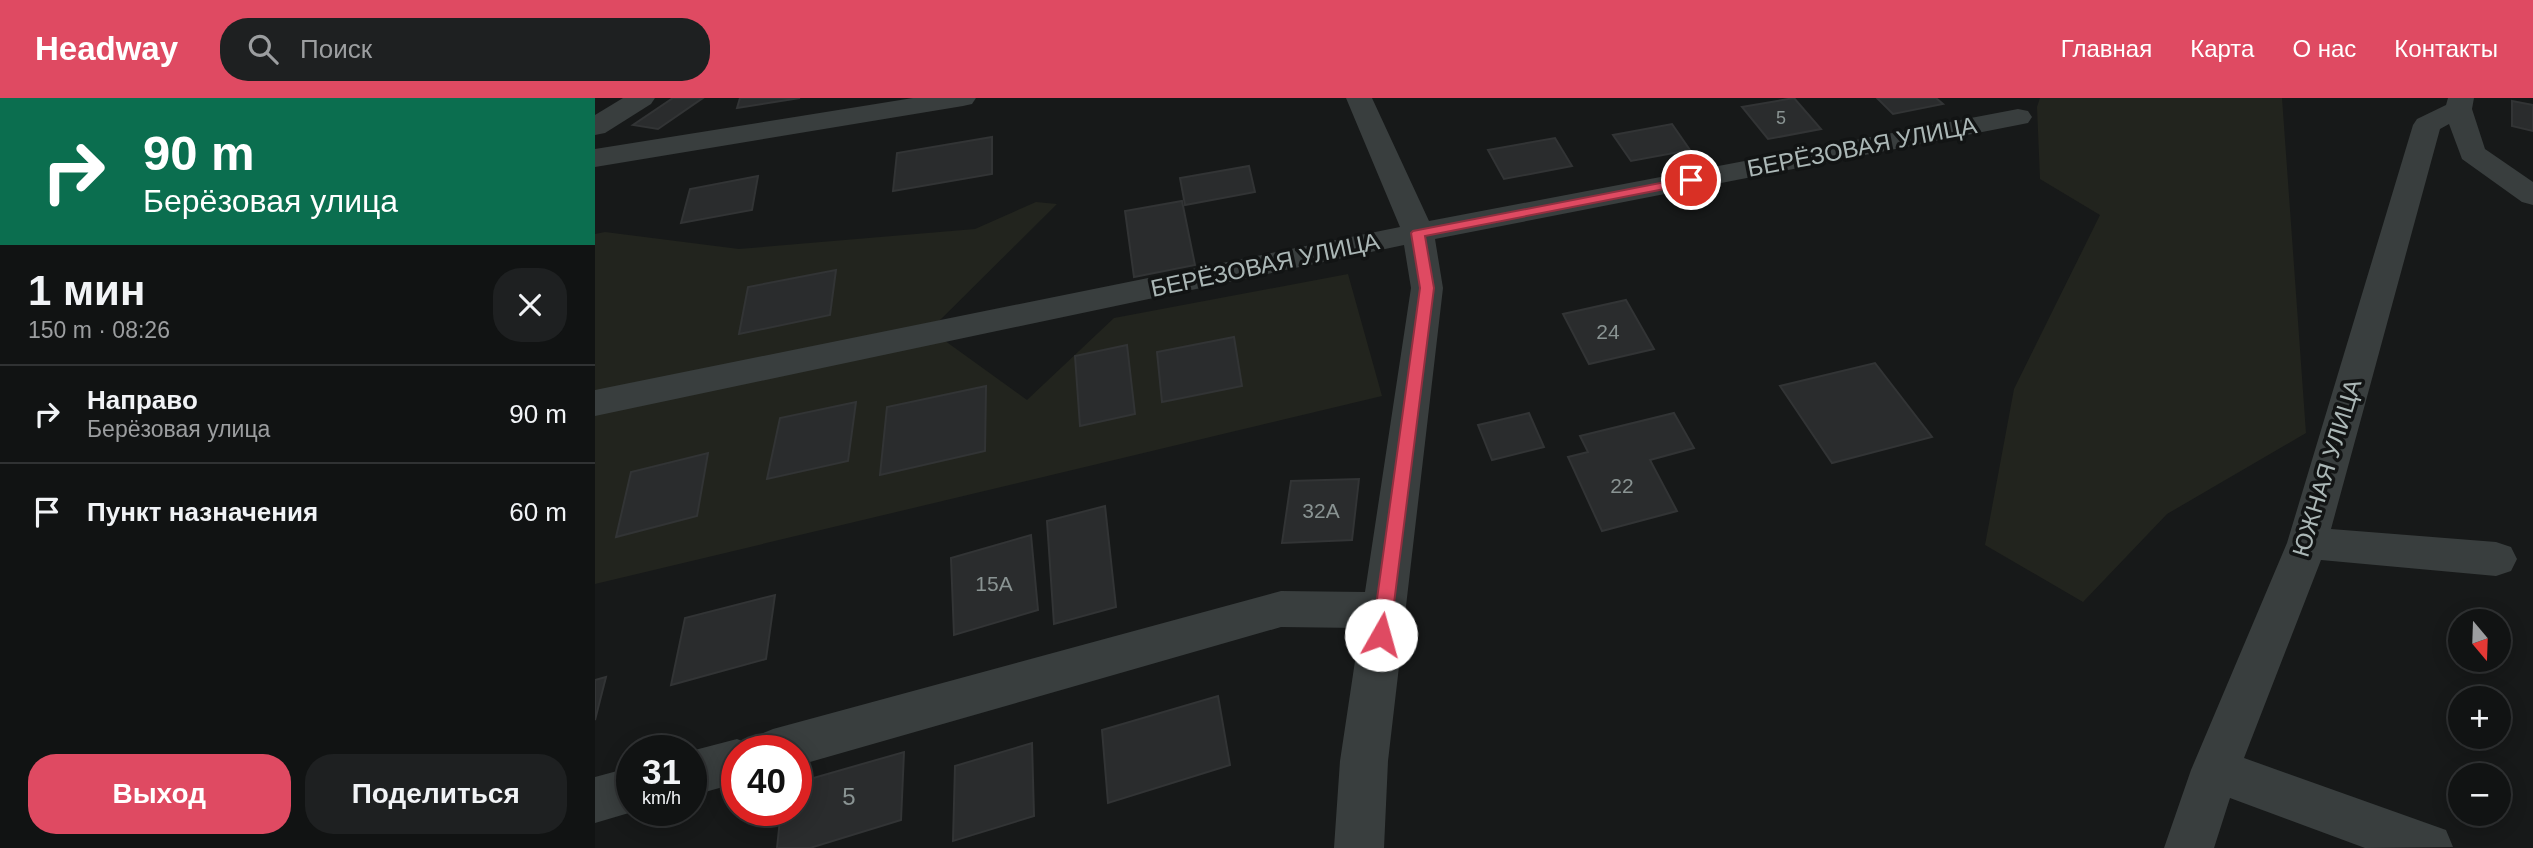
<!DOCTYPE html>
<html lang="ru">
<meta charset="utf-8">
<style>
body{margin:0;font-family:Helvetica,sans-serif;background:#1e2021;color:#f1f3f6;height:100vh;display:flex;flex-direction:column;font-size:26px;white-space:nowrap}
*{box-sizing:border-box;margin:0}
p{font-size:23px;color:#9c9ea0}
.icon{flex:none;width:38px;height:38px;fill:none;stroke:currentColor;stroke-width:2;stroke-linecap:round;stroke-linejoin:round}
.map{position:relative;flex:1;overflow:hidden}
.panel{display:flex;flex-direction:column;background:#111313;width:595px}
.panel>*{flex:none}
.guide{background:#0b6e4f;color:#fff;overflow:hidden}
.needle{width:46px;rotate:161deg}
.tools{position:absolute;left:1853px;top:511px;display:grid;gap:14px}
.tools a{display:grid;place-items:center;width:63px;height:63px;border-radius:50%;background:#111313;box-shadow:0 4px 18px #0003,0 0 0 2px #303233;font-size:35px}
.speed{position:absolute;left:21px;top:637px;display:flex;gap:14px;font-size:35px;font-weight:700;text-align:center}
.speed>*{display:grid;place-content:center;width:91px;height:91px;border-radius:50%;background:#111313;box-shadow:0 4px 18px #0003,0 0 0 2px #303233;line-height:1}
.speed small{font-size:18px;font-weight:400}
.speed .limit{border:10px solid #d22;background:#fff;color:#111}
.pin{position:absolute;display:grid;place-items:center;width:60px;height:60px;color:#fff;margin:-30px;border:4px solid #fff;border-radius:50%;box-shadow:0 2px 7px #0007}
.me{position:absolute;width:77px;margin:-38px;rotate:7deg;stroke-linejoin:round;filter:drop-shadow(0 0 5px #0008)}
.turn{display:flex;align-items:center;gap:24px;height:147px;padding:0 28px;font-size:32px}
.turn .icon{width:91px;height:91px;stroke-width:2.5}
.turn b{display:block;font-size:49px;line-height:60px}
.round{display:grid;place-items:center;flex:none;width:74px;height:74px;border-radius:28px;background:#1e2021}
.headline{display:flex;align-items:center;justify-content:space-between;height:119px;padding:0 28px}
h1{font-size:42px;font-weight:700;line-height:52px}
.primary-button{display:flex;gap:14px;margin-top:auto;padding:14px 28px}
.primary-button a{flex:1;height:80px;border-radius:28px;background:#df4a62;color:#fff;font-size:28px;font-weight:700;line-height:80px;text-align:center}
.primary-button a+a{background:#1e2021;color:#f1f3f6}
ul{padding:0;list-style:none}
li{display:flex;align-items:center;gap:21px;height:98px;padding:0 28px;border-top:2px solid #303233}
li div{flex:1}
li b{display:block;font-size:26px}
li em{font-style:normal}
header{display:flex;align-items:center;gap:42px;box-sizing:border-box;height:98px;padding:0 35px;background:#df4a62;color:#fff}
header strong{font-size:33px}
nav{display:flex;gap:38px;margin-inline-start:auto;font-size:24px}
.search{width:490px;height:63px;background:#1e2021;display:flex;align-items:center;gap:18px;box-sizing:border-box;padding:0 24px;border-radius:28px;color:#9c9ea0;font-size:26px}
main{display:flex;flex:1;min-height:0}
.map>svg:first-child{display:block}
.green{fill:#22241e}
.building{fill:#2a2c2d;stroke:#323435;stroke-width:2}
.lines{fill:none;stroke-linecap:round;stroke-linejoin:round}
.minor{fill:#393e3e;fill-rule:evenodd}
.route{fill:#df4a62;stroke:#913040;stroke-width:2}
.labels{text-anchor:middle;stroke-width:7;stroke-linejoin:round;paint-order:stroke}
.far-number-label{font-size:18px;fill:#8a9493}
.number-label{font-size:21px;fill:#8a9493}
.street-label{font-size:24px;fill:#abb7b6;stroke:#121414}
.near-number-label{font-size:24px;fill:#8a9493}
</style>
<header>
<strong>Headway</strong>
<div class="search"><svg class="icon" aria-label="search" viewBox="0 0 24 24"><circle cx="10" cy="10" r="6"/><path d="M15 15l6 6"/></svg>Поиск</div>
<nav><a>Главная</a><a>Карта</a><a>О нас</a><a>Контакты</a></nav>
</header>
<main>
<section class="panel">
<div class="guide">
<div class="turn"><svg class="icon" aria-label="right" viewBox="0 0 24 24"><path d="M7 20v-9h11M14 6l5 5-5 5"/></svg><div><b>90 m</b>Берёзовая улица</div></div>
</div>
<div class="headline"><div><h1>1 мин</h1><p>150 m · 08:26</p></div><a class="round"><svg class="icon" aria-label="close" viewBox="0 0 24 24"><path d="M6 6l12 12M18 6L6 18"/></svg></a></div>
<ul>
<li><svg class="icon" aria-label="right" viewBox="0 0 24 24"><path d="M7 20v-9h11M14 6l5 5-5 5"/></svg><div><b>Направо</b><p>Берёзовая улица</p></div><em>90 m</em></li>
<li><svg class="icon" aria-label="arrive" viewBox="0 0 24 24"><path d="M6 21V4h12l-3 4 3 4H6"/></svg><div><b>Пункт назначения</b></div><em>60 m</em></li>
</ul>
<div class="primary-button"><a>Выход</a><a>Поделиться</a></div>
</section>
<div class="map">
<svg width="1938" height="750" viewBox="0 0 1938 750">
<rect width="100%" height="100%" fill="#171919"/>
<g class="green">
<polygon points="1445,0 1687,0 1711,335 1572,416 1488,504 1390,447 1419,291 1505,117 1445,81 1442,9"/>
<polygon points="441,104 462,106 335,232 432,302 519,220 753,176 787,298 0,486 0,136 10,134 144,151 380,131"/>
</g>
<g class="building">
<polygon points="78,0 108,0 63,31 38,27"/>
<polygon points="145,0 205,0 142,10"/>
<polygon points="1199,0 1226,31 1173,41 1147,9"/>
<polygon points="1282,0 1341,0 1348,6 1298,16"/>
<polygon points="1917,3 1938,7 1938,33 1917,28"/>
<polygon points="1077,26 1095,52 1036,63 1018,37"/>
<polygon points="397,39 397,76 298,93 302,55"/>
<polygon points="960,40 977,68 909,81 893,52"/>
<polygon points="654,68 660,94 590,107 585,80"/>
<polygon points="163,78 157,112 86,125 95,91"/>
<polygon points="587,103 600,167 539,179 530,113"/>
<polygon points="241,172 235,217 144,236 153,189"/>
<polygon points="1031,202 1059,251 994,266 968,216"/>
<polygon points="639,239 647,288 567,304 562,254"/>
<polygon points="532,247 540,316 485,328 480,258"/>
<polygon points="1280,265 1337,339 1237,365 1185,288"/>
<polygon points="391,288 390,353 285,377 292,309"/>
<polygon points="261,304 253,363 172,381 185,320"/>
<polygon points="934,315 949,349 897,362 883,327"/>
<polygon points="1079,315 1099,350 1055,362 1082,413 1007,433 973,359 993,354 985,338"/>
<polygon points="113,355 102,418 21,439 36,374"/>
<polygon points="764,381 757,442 687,445 696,383"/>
<polygon points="510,408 521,509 459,526 452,423"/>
<polygon points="436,437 443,512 359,537 356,460"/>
<polygon points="180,497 171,561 76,587 90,520"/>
<polygon points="11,579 0,622 0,582"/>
<polygon points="623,598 635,667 513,705 507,632"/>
<polygon points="437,645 439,718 358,743 360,668"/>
<polygon points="309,654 306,722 215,750 182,750 186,712 201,712 201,685"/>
</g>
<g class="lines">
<g class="minor">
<polygon points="28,0 60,0 56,6 10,35 0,37 0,17"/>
<polygon points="318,0 381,0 377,6 368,8 0,69 0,51"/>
<polygon points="751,0 777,0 834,123 1423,11 1433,13 1437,19 1433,25 1423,27 840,141 848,190 793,663 789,750 739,750 745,663 765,530 686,529 201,668 201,653 142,653 142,685 96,698 96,653 142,641 157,647 161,638 178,631 686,493 770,494 816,190 809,147 0,318 0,292 805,129"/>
<polygon points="1853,0 1879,0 1877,11 1890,51 1938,84 1938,107 1927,104 1867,61 1854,26 1845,31 1736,431 1901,444 1916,449 1922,461 1916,473 1901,478 1726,462 1649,660 1851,732 1858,749 1770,750 1635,700 1619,750 1569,750 1596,672 1692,445 1818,27 1822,21 1851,7"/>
<polygon points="37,669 37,712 44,712 0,725 0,679"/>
</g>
</g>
<polygon class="route" points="1096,79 1102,82 1100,85 830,138 839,190 795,537 792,542 786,545 779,542 777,537 825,190 816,135 818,133"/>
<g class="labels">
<g class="far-number-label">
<text x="1186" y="26">5</text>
</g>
<g class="number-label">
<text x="1013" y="241">24</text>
<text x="1027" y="395">22</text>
<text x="726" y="420">32А</text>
<text x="399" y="493">15А</text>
</g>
<g class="street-label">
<text transform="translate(1267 49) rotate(-11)" y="8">БЕРЁЗОВАЯ УЛИЦА</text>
<text transform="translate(670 167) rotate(-12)" y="8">БЕРЁЗОВАЯ УЛИЦА</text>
<text transform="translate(1732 370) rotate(-73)" y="8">ЮЖНАЯ УЛИЦА</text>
</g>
<g class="near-number-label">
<text x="254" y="707">5</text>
</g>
</g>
</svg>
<div class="tools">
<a><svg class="needle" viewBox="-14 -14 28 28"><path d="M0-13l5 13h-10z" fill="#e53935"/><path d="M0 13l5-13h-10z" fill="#9c9ea0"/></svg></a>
<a>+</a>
<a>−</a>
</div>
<div class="speed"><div>31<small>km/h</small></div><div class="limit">40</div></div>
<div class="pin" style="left:1096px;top:82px;background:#d93025"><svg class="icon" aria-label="arrive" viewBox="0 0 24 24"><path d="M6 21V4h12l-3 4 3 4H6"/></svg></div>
<svg class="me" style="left:786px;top:537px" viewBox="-20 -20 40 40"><circle r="19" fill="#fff"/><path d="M0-13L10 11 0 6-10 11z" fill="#df4a62"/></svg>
</div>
</main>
